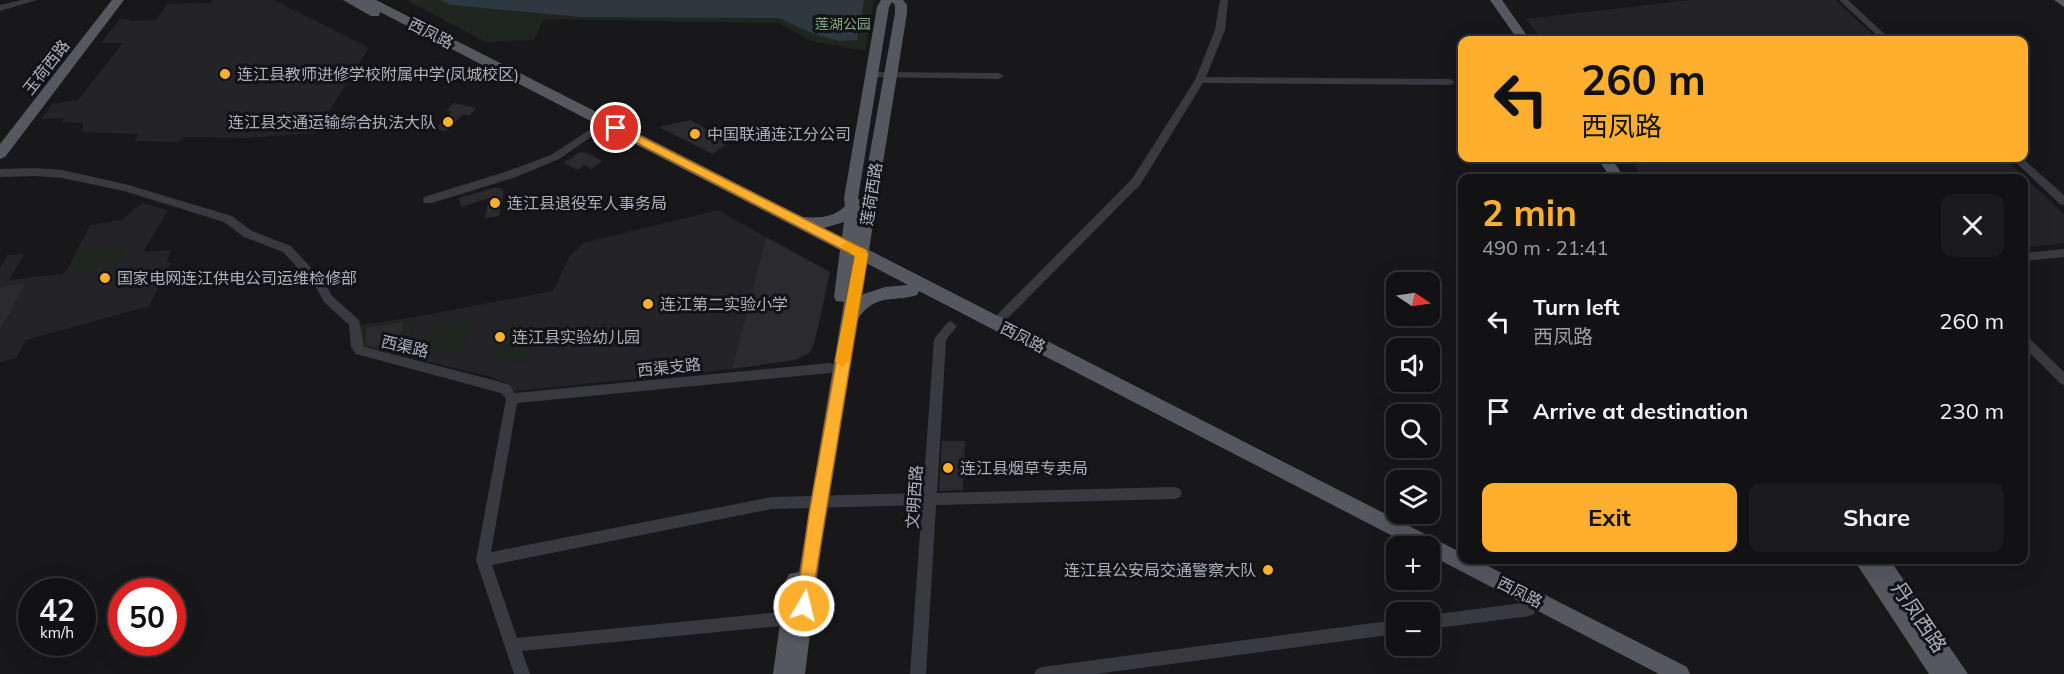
<!DOCTYPE html>
<meta charset="utf-8">
<style>
body{margin:0;font-family:Mulish,"Noto Sans SC",sans-serif;background:#1b1b1d;color:#f1f3f6;height:100vh;display:flex;flex-direction:column;font-size:22px;white-space:nowrap}
*{box-sizing:border-box;margin:0}
p{font-size:20px;color:#9c9ea0}
.icon{flex:none;width:33px;height:33px;fill:none;stroke:currentColor;stroke-width:2;stroke-linecap:round;stroke-linejoin:round}
.map{position:relative;flex:1;overflow:hidden}
.details{position:absolute;left:1458px;top:174px;width:570px;height:390px;display:flex;flex-direction:column;background:#121214;border-radius:12px;box-shadow:0 6px 24px #0002,0 0 0 2px #313234}
.details>*{flex:none}
.banner{position:absolute;left:1458px;top:36px;width:570px;height:126px;border-radius:12px;box-shadow:0 6px 24px #0002,0 0 0 2px #313234;background:#feaf2d;color:#111;overflow:hidden}
.needle{width:39px;rotate:103deg}
.fabs{position:absolute;left:1386px;top:272px;display:grid;gap:12px}
.fabs a{display:grid;place-items:center;width:54px;height:54px;border-radius:12px;background:#121214;box-shadow:0 6px 24px #0002,0 0 0 2px #313234;font-size:30px}
.speed{position:absolute;left:18px;top:578px;display:flex;gap:12px;font-size:30px;font-weight:700;text-align:center}
.speed>*{display:grid;place-content:center;width:78px;height:78px;border-radius:50%;background:#121214;box-shadow:0 6px 24px #0002,0 0 0 2px #313234;line-height:1}
.speed small{font-size:15px;font-weight:400}
.speed .limit{border:9px solid #d22;background:#fff;color:#111}
.pin{position:absolute;display:grid;place-items:center;width:51px;height:51px;color:#fff;margin:-26px;border:3px solid #fff;border-radius:50%;box-shadow:0 2px 6px #0007}
.me{position:absolute;width:66px;margin:-33px;rotate:8deg;stroke-linejoin:round;filter:drop-shadow(0 0 4px #0008)}
.turn{display:flex;align-items:center;gap:21px;height:126px;padding:0 24px;font-size:27px}
.turn .icon{width:78px;height:78px;stroke-width:2.5}
.turn b{display:block;font-size:42px;line-height:51px}
.round{display:grid;place-items:center;flex:none;width:63px;height:63px;border-radius:12px;background:#1b1b1d}
.headline{display:flex;align-items:center;justify-content:space-between;height:102px;padding:0 24px}
h1{font-size:36px;font-weight:700;line-height:45px;color:#feaf2d}
.cta{display:flex;gap:12px;margin-top:auto;padding:12px 24px}
.cta a{flex:1;height:69px;border-radius:12px;background:#feaf2d;color:#111;font-size:24px;font-weight:700;line-height:69px;text-align:center}
.cta a+a{background:#1b1b1d;color:#f1f3f6}
ul{padding:0;list-style:none}
li{display:flex;align-items:center;gap:18px;height:90px;padding:0 24px}
li div{flex:1}
li b{display:block;font-size:22px}
li em{font-style:normal}
.map>svg:first-child{display:block}
.built{fill:#242428}
.green{fill:#1e261f}
.water{fill:#2d3840}
.building{fill:#2b2b2f}
.lines{fill:none;stroke-linecap:round;stroke-linejoin:round}
.minor{fill:#393a40;fill-rule:evenodd}
.major{fill:#55585f;fill-rule:evenodd}
.route{fill:#feaf2d;stroke:#a5721d;stroke-width:1.5}
.slow{fill:#f59e0b}
.poi-dot{fill:#feaf2d;stroke:#131316;stroke-width:2}
.labels{text-anchor:middle;stroke-width:6;stroke-linejoin:round;paint-order:stroke}
.far-park-label{font-size:14px;fill:#80a780;stroke:#131316}
.street-label{font-size:16px;fill:#aab0bb;stroke:#131316}
.poi-label{font-size:16px;fill:#aab0bb;stroke:#131316;text-anchor:start}
.near-street-label{font-size:20px;fill:#aab0bb;stroke:#131316}
</style>
<div class="map">
<svg width="2064" height="674" viewBox="0 0 2064 674">
<rect width="100%" height="100%" fill="#18181b"/>
<g class="built">
<polygon points="212,0 274,0 369,48 315,133 247,138 183,137 179,142 134,141 139,134 82,132 83,123 62,122 64,118 41,119 52,104 78,100 123,43 101,43 120,18 132,21 156,20 167,4 210,3"/>
<polygon points="1690,0 1835,0 1879,40 1542,40 1526,19"/>
<polygon points="1629,158 2004,158 2064,214 2064,243 2024,248 2024,178 1644,178"/>
<polygon points="142,203 168,210 143,252 171,250 166,263 171,263 149,306 26,340 16,358 0,363 0,268 7,255 24,254 9,280 62,274 67,270 90,225 122,220"/>
<polygon points="718,210 766,237 732,369 515,391 502,381 488,376 411,358 415,317 553,291 569,257 583,243"/>
</g>
<g class="green">
<polygon points="406,0 874,0 865,51 811,41 779,23 544,19 534,40 486,42"/>
<polygon points="125,244 117,265 66,273 77,252"/>
<polygon points="415,317 411,358 362,349 359,325"/>
<polygon points="435,322 474,322 462,351 422,352"/>
<polygon points="505,328 544,328 532,362 512,362 495,357"/>
</g>
<polygon class="water" points="440,0 863,0 864,1 857,40 839,41 814,34 779,18 581,17 451,5"/>
<g class="building">
<polygon points="454,103 476,108 469,116 463,114 446,131 434,129 452,112 446,110"/>
<polygon points="690,120 730,141 713,154 659,127"/>
<polygon points="580,152 587,153 602,161 591,169 584,165 578,170 564,163"/>
<polygon points="493,188 499,188 504,191 499,216 485,218 489,198 461,207 459,198"/>
<polygon points="766,237 830,272 814,345 809,353 795,360 732,369"/>
<polygon points="25,283 10,312 0,330 0,287"/>
<polygon points="403,322 400,342 373,347 366,345 366,328"/>
<polygon points="942,441 965,441 963,490 939,491"/>
</g>
<g class="lines">
<g class="minor">
<polygon points="22,0 37,0 0,11 0,5"/>
<polygon points="1220,0 1228,0 1225,30 1206,77 1450,79 1455,82 1450,85 1203,83 1140,185 1000,326 992,326 990,323 992,320 1132,179 1195,80 1215,30"/>
<polygon points="1839,0 1848,0 1891,40 1882,40"/>
<polygon points="871,72 999,73 1004,76 999,79 868,77 868,73"/>
<polygon points="597,125 602,128 601,130 559,159 516,177 432,203 424,203 423,200 424,197 508,171 551,155"/>
<polygon points="2011,158 2022,158 2064,195 2064,205 2060,204"/>
<polygon points="36,168 62,170 125,184 232,216 252,231 291,246 325,283 332,296 359,320 364,347 497,381 509,385 515,393 830,363 834,365 836,368 834,371 830,373 517,403 491,552 772,497 923,493 934,339 947,323 951,321 957,326 946,340 937,493 1175,487 1180,489 1182,493 1180,497 1175,499 936,505 926,674 910,674 922,505 772,509 492,565 517,638 791,611 796,613 798,618 796,623 791,625 522,651 530,674 514,674 476,560 506,399 501,393 356,354 351,347 349,325 324,302 317,289 283,252 244,237 224,222 124,191 62,178 36,176 0,177 0,169"/>
<polygon points="2064,249 2064,257 2024,261 2024,253"/>
<polygon points="2024,335 2028,337 2064,372 2064,385 2060,383 2024,347"/>
<polygon points="1529,602 1534,604 1536,609 1534,614 1529,616 1430,629 1430,615"/>
<polygon points="1396,620 1396,634 1096,674 1034,674 1037,669 1042,667"/>
</g>
<g class="major">
<polygon points="112,0 124,0 5,157 0,159 0,144"/>
<path d="M343 0H376L803 217C819 218 833 218 845 206L844 198 877 7 881 0H903L907 5V13L869 250 1462 553V560H1476L1687 667 1690 674H1659L1430 555V546H1412L919 291 917 295C891 303 876 292 857 320L825 515 805 674H773L786 580 789 574 799 572 844 302 836 301 834 297 840 250 380 12 379 16H371ZM892 2 895 5V13L861 203 858 198 889 7ZM844 222 842 237 824 228ZM866 263 908 285 885 287 861 295Z"/>
<polygon points="1490,0 1502,0 1530,40 1518,40"/>
<polygon points="2054,0 2064,0 2064,7"/>
<polygon points="1597,158 1611,158 1625,178 1611,178"/>
<polygon points="1854,560 1890,560 1968,674 1929,674"/>
</g>
</g>
<polygon class="route" points="616,124 866,250 868,254 810,611 804,613 799,611 796,606 809,514 855,256 612,130 610,128"/>
<polygon class="slow" points="846,242 866,250 868,254 849,361 842,367 835,361 855,256 840,246"/>
<g class="poi-dot">
<circle cx="225" cy="74" r="6"/>
<circle cx="448" cy="122" r="6"/>
<circle cx="695" cy="134" r="6"/>
<circle cx="495" cy="203" r="6"/>
<circle cx="105" cy="278" r="6"/>
<circle cx="648" cy="304" r="6"/>
<circle cx="500" cy="337" r="6"/>
<circle cx="948" cy="468" r="6"/>
<circle cx="1268" cy="570" r="6"/>
</g>
<g class="labels">
<g class="far-park-label">
<text x="843" y="29">莲湖公园</text>
</g>
<g class="street-label">
<text transform="translate(431 33) rotate(27)" y="6">西凤路</text>
<text transform="translate(46 67) rotate(-52)" y="6">玉荷西路</text>
<text transform="translate(871 194) rotate(-81)" y="6">莲荷西路</text>
<text transform="translate(1023 337) rotate(27)" y="6">西凤路</text>
<text transform="translate(405 346) rotate(13)" y="6">西渠路</text>
<text transform="translate(669 367) rotate(-6)" y="6">西渠支路</text>
<text transform="translate(914 497) rotate(-86)" y="6">文明西路</text>
<text transform="translate(1520 592) rotate(27)" y="6">西凤路</text>
</g>
<g class="poi-label">
<text x="237" y="80">连江县教师进修学校附属中学(凤城校区)</text>
<text x="436" y="128" text-anchor="end">连江县交通运输综合执法大队</text>
<text x="707" y="140">中国联通连江分公司</text>
<text x="507" y="209">连江县退役军人事务局</text>
<text x="117" y="284">国家电网连江供电公司运维检修部</text>
<text x="660" y="310">连江第二实验小学</text>
<text x="512" y="343">连江县实验幼儿园</text>
<text x="960" y="474">连江县烟草专卖局</text>
<text x="1256" y="576" text-anchor="end">连江县公安局交通警察大队</text>
</g>
<g class="near-street-label">
<text transform="translate(1919 617) rotate(56)" y="7">丹凤西路</text>
</g>
</g>
</svg>
<div class="fabs">
<a><svg class="needle" viewBox="-14 -14 28 28"><path d="M0-13l5 13h-10z" fill="#e53935"/><path d="M0 13l5-13h-10z" fill="#9c9ea0"/></svg></a>
<a><svg class="icon" aria-label="sound" viewBox="0 0 24 24"><path d="M4 9h4l5-4v14l-5-4H4zM17 9q2 3 0 6"/></svg></a>
<a><svg class="icon" aria-label="search" viewBox="0 0 24 24"><circle cx="10" cy="10" r="6"/><path d="M15 15l6 6"/></svg></a>
<a><svg class="icon" aria-label="layers" viewBox="0 0 24 24"><path d="M12 4l9 5-9 5-9-5zM3 14l9 5 9-5"/></svg></a>
<a>+</a>
<a>−</a>
</div>
<div class="speed"><div>42<small>km/h</small></div><div class="limit">50</div></div>
<div class="pin" style="left:616px;top:128px;background:#d93025"><svg class="icon" aria-label="arrive" viewBox="0 0 24 24"><path d="M6 21V4h12l-3 4 3 4H6"/></svg></div>
<svg class="me" style="left:804px;top:606px" viewBox="-20 -20 40 40"><circle r="17" fill="#feaf2d" stroke="#fff" stroke-width="3"/><path d="M0-11L8 9 0 5-8 9z" fill="#fff"/></svg>
<div class="banner">
<div class="turn"><svg class="icon" aria-label="left" viewBox="0 0 24 24"><path d="M17 20v-9H6M10 6l-5 5 5 5"/></svg><div><b>260 m</b>西凤路</div></div>
</div>
<section class="details">
<div class="headline"><div><h1>2 min</h1><p>490 m · 21:41</p></div><a class="round"><svg class="icon" aria-label="close" viewBox="0 0 24 24"><path d="M6 6l12 12M18 6L6 18"/></svg></a></div>
<ul>
<li><svg class="icon" aria-label="left" viewBox="0 0 24 24"><path d="M17 20v-9H6M10 6l-5 5 5 5"/></svg><div><b>Turn left</b><p>西凤路</p></div><em>260 m</em></li>
<li><svg class="icon" aria-label="arrive" viewBox="0 0 24 24"><path d="M6 21V4h12l-3 4 3 4H6"/></svg><div><b>Arrive at destination</b></div><em>230 m</em></li>
</ul>
<div class="cta"><a>Exit</a><a>Share</a></div>
</section>
</div>
